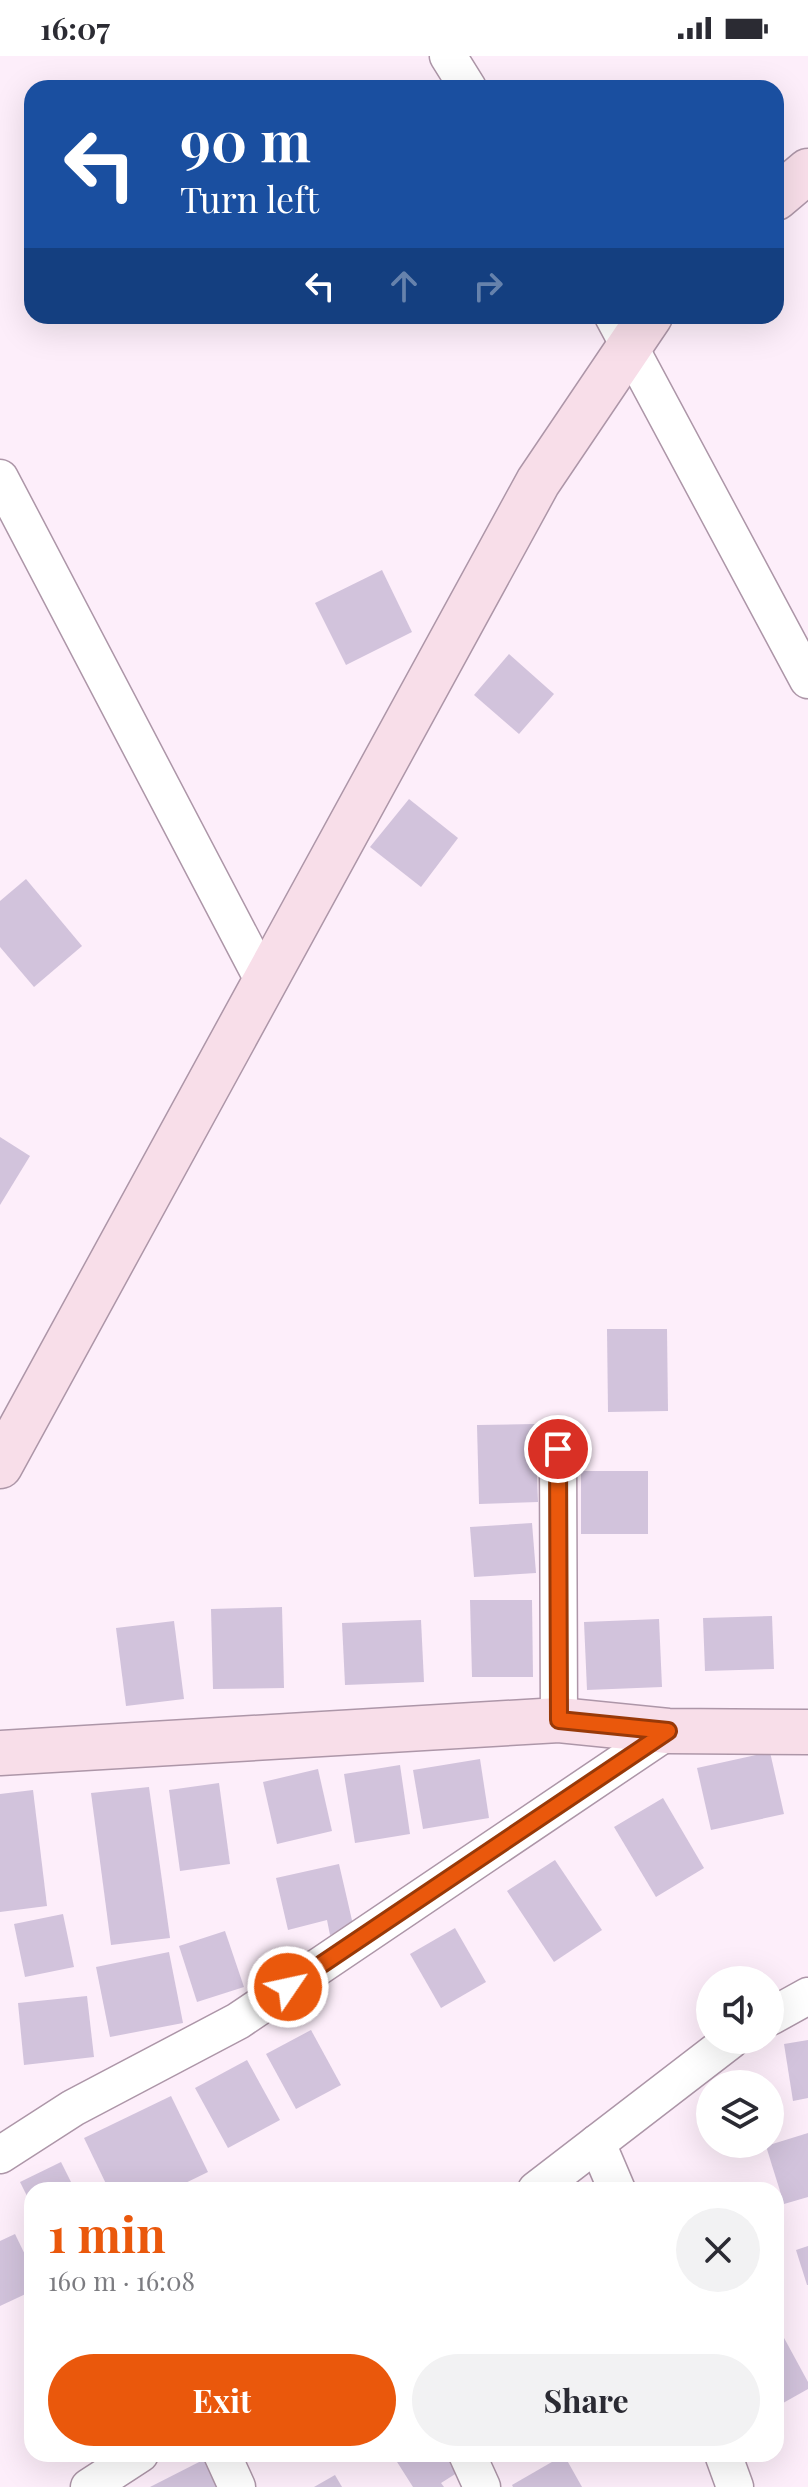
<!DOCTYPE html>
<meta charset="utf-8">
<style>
body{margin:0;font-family:"Playfair Display",serif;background:#f2f2f3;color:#2b2b33;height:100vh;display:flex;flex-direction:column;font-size:30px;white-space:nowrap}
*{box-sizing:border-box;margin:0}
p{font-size:26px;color:#7c7c81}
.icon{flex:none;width:44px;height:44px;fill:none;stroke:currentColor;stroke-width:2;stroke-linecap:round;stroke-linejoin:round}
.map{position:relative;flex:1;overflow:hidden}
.panel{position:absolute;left:24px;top:2126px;width:760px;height:280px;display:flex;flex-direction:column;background:#fff;border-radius:24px;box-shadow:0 8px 32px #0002}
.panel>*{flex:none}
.guide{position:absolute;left:24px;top:24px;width:760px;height:244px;border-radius:24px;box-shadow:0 8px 32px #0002;background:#1a4fa0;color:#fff;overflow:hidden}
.controls{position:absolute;left:696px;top:1910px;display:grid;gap:16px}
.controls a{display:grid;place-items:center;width:88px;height:88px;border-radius:50%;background:#fff;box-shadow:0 8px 32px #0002;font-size:40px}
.pin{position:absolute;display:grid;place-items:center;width:68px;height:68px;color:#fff;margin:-34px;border:4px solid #fff;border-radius:50%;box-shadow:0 2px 8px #0007}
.me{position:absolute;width:88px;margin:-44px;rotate:56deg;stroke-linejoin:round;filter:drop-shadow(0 0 6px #0008)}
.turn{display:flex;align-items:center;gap:28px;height:168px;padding:0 24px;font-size:36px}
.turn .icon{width:104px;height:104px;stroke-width:2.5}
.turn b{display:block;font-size:56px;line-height:68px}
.lanes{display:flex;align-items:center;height:76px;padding:0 24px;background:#0003;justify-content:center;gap:40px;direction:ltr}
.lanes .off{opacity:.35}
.round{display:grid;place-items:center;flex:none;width:84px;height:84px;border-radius:42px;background:#f2f2f3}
.summary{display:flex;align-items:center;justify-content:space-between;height:136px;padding:0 24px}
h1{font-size:48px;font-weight:700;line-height:60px;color:#ea580c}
.action{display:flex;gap:16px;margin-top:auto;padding:16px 24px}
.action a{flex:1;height:92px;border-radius:48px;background:#ea580c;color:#fff;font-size:32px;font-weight:700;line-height:92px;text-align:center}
.action a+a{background:#f2f2f3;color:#2b2b33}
.status{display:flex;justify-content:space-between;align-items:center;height:56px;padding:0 40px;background:#fff;direction:ltr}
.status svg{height:22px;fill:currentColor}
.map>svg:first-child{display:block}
.building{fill:#d2c3dc}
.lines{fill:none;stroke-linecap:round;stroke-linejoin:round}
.street-casing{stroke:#ad96a8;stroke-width:39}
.secondary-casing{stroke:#ad96a8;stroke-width:47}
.street{stroke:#fff;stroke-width:36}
.secondary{stroke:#f8dee9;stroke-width:44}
.route-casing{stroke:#983908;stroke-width:20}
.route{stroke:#ea580c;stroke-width:14}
</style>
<div class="status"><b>16:07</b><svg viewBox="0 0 49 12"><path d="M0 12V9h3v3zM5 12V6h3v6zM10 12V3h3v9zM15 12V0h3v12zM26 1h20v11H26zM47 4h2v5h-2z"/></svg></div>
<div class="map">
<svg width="808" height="2431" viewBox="0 0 808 2431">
<rect width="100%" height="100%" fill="#fdeefa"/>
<g class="building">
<polygon points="382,514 412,576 346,609 315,547"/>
<polygon points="509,598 554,638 519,678 474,639"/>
<polygon points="409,743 458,782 421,831 370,791"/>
<polygon points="26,823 82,890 34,931 0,891 0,845"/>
<polygon points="0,1081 30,1100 0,1149"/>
<polygon points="607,1273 667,1273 668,1355 608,1356"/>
<polygon points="535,1368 538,1446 479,1448 477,1369"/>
<rect x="581" y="1415" width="67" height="63"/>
<polygon points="532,1467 536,1517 474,1521 470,1471"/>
<polygon points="470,1544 532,1544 533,1621 472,1621"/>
<polygon points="282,1551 284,1632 213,1633 211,1553"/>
<polygon points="772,1560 774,1613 705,1615 703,1562"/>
<polygon points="659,1563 662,1631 587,1634 584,1566"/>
<polygon points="421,1564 424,1626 345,1629 342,1567"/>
<polygon points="174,1565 184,1643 126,1650 116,1572"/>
<polygon points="770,1696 784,1758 711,1774 697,1712"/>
<polygon points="480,1703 489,1762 423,1773 413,1714"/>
<polygon points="400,1709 410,1778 355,1787 344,1718"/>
<polygon points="318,1713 332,1775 277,1788 263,1726"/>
<polygon points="219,1727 230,1808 180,1815 169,1734"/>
<polygon points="149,1731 170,1882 111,1889 91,1737"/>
<polygon points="33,1734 47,1850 0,1856 0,1738"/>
<polygon points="663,1742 704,1812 656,1841 614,1771"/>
<polygon points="555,1804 602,1874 554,1906 507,1835"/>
<polygon points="339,1808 354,1873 330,1879 327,1864 288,1874 276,1822"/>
<polygon points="63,1858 74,1911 25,1921 14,1868"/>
<polygon points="455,1872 486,1926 441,1952 410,1898"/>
<polygon points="225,1875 244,1931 197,1946 179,1890"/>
<polygon points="169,1896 183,1967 110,1981 96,1911"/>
<polygon points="87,1940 94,2001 24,2009 18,1947"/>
<polygon points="311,1974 341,2029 296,2053 266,1998"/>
<polygon points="808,1984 808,2042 793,2045 784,1988"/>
<polygon points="247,2004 280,2064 228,2092 195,2032"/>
<polygon points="171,2040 208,2116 171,2134 109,2134 84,2082"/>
<polygon points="808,2077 808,2141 784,2148 766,2090"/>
<polygon points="61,2106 75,2134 32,2134 32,2150 20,2126"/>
<polygon points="15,2178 32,2213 32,2235 0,2250 0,2185"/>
<polygon points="808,2190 808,2229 807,2229 796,2194"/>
<polygon points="783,2280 808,2326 808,2333 776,2351 776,2284"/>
<polygon points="392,2398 450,2398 460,2415 441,2427 444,2431 413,2431"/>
<polygon points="564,2399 582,2431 513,2431 512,2429"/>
<polygon points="205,2403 219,2431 150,2431"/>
<polygon points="335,2419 342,2431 314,2431"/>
</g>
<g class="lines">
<g class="street-casing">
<g id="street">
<polyline points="448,0 468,32"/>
<polyline points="613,260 808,624"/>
<polyline points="0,422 264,926"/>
<polyline points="558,1393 559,1664"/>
<polyline points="770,1961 808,1940"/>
<polyline points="597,2087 617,2134"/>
<polyline points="0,2099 73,2052 238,1965 668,1675"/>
<polyline points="536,2134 731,1984"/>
<polyline points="222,2398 237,2431"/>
<polyline points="467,2398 482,2431"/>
<polyline points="723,2398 735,2431"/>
<polyline points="89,2431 140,2398"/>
</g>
</g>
<g class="secondary-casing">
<g id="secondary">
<polyline points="776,142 808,115"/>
<polyline points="0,1410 538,426 650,260"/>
<polyline points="0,1697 559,1664 668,1675 808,1676"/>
</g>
</g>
<use href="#street" class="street"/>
<use href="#secondary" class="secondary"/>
</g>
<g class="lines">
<g class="route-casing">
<polyline id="route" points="288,1931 668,1675 559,1664 558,1393"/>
</g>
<use href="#route" class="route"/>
</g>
</svg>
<div class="controls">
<a><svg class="icon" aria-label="sound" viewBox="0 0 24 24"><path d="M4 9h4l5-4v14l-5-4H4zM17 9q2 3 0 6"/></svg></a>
<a><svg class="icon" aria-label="layers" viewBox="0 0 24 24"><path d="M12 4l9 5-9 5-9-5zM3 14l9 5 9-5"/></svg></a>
</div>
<div class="pin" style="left:558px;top:1393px;background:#d93025"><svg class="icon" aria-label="arrive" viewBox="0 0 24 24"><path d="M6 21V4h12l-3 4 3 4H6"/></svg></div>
<svg class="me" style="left:288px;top:1931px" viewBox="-20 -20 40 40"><circle r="17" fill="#ea580c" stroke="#fff" stroke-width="3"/><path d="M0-11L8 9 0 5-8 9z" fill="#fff"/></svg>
<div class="guide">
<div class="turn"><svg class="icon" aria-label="left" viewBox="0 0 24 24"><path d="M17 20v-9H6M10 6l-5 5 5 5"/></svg><div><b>90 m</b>Turn left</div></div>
<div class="lanes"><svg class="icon" aria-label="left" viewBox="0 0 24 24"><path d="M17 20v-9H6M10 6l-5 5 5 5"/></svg><svg class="icon off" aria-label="ahead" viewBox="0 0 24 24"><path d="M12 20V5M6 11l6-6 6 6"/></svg><svg class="icon off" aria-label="right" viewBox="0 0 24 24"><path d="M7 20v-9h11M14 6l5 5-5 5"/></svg></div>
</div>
<section class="panel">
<div class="summary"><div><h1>1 min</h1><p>160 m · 16:08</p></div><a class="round"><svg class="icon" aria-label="close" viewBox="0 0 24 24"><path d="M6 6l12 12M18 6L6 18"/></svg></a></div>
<div class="action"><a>Exit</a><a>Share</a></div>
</section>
</div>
